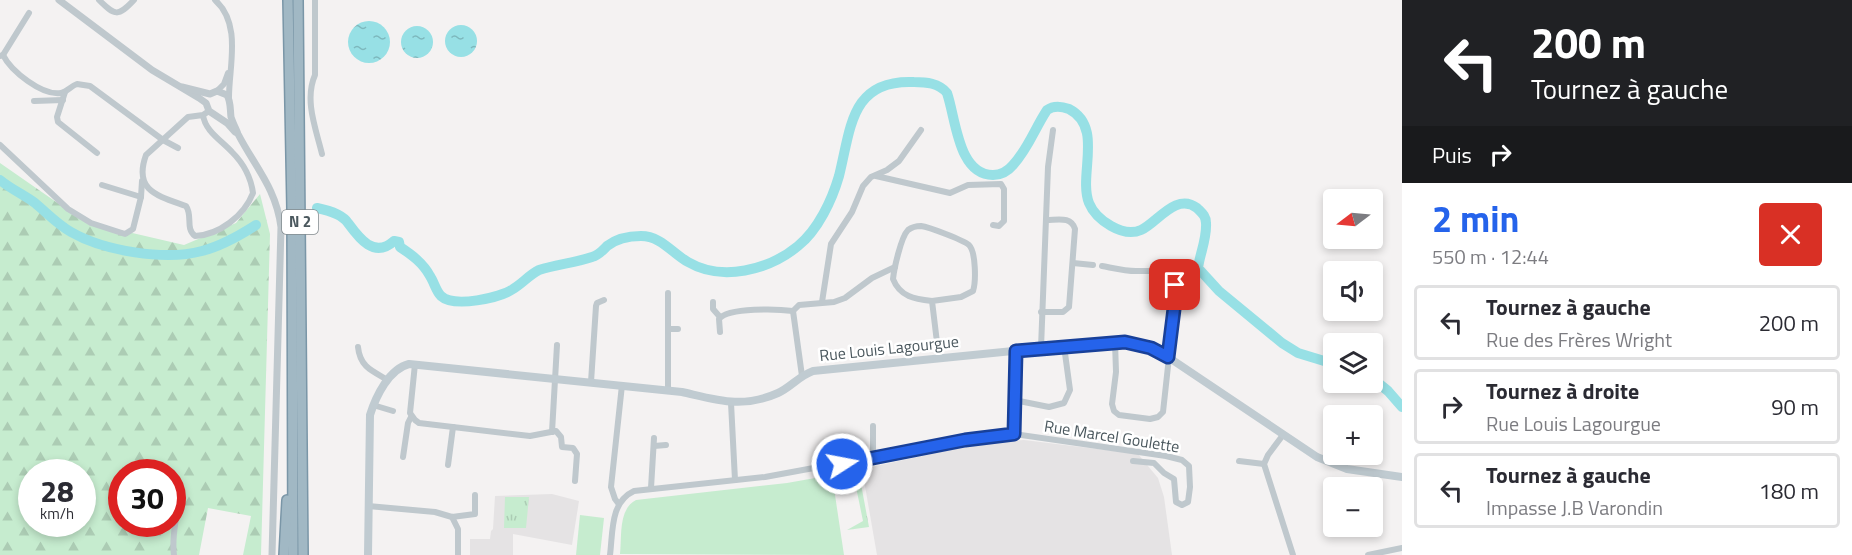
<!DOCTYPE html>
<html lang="fr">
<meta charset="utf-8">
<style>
body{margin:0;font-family:"Titillium Web",sans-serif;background:#f7f7f7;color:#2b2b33;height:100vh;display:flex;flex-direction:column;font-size:22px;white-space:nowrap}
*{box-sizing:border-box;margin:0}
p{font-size:20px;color:#7c7c81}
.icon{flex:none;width:33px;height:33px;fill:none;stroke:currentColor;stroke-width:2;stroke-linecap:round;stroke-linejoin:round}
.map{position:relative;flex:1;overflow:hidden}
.sheet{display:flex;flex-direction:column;background:#fff;width:450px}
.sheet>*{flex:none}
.banner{background:#202124;color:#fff;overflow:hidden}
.needle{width:39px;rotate:254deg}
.controls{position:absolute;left:1323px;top:189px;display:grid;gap:12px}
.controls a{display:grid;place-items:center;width:60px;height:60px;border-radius:6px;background:#fff;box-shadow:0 3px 9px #0003;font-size:30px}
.speed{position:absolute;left:18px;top:459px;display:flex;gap:12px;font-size:30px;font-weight:700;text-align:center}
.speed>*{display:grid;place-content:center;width:78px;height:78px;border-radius:50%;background:#fff;box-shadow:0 3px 9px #0003;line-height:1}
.speed small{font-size:15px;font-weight:400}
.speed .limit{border:9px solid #d22;background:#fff;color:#111}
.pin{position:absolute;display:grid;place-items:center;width:51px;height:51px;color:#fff;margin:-26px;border-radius:12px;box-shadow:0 3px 9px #0006}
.me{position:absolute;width:66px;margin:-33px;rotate:79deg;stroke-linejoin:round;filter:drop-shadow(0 0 4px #0008)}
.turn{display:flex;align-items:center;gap:21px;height:126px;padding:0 30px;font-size:27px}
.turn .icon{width:78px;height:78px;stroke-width:2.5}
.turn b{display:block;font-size:42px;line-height:51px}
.then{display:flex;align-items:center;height:57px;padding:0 30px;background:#0003;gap:12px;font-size:22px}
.round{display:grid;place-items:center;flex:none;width:63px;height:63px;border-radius:6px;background:#f7f7f7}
.head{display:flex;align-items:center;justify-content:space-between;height:102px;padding:0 30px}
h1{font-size:36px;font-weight:700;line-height:45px;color:#2563eb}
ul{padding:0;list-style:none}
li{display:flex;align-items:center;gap:18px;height:75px;margin:0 12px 9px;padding:0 18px;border:3px solid #e1e1e2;border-radius:6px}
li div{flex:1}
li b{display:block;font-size:22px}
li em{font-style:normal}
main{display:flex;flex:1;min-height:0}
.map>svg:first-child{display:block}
.education{fill:#e5e3e4}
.grass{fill:url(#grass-tufts)}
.forest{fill:url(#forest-firs);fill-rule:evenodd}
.garden{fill:#c6eccf}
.water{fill:url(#water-ripples)}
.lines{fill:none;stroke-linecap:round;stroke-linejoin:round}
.river{stroke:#97e0e5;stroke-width:10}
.trunk-casing{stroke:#7a96a7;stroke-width:12}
.minor{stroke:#bfc8cd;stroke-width:6}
.tertiary{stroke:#bfc8cd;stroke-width:7}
.secondary{stroke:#c0cbd1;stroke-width:8}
.trunk{stroke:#a1b8c4;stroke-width:9}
.route-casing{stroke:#184099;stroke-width:15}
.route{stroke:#2563eb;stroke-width:10}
.labels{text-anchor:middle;stroke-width:5;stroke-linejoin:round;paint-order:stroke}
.shield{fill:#fff;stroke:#818a8e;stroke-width:1.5}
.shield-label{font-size:15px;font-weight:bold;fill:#4b585e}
.street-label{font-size:16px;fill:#4b585e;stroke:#fff}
</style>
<main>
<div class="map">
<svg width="1402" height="555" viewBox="0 0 1402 555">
<defs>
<pattern id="grass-tufts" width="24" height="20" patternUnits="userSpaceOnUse" patternTransform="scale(1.5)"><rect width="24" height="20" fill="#c6eccf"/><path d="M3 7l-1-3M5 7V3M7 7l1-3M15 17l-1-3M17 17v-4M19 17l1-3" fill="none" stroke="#acccb4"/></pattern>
<pattern id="forest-firs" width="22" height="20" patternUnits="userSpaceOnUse" patternTransform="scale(1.5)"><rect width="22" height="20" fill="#c6eccf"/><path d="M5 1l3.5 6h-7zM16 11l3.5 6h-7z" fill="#acccb4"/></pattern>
<pattern id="water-ripples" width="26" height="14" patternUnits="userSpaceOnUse" patternTransform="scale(1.5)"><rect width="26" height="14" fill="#97e0e5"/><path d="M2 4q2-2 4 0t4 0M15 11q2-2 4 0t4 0" fill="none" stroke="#7db8bd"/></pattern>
</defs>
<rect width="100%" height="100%" fill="#f4f2f2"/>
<g class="education">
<polygon points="1024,440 1138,454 1158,478 1164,497 1172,555 877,555 862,469 987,442"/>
<polygon points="552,494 579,501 572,545 513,534 513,555 470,555 470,539 490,539 491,531 493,529 495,496"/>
</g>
<g class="grass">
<polygon points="848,472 853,479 861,484 869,527 847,530 863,521 856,487 846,484 839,479 838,474"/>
<polygon points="505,497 529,497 526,528 504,528"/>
</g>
<path class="forest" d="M0 163 85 222 184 245 236 223 260 194 270 234 261 555H243L251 516 208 508 199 555H0ZM32 472H82V524H32ZM122 472H172V524H122Z"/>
<g class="garden">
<path d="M832 475 844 555 620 554C622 537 618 509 636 500L787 483Z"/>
<polygon points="580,515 604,518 600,555 576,555"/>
</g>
<g class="water">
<circle cx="369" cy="42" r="21"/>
<circle cx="461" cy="41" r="16"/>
<circle cx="417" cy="42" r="16"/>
</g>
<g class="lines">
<g class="river">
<path d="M0 180C11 189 24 195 35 203 47 213 57 224 71 232 104 251 165 261 202 251 221 246 239 236 256 225"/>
<path d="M317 208C327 210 342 214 348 223 359 238 374 259 394 241L399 242 400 247C412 255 423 263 430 276 434 282 436 291 441 296 454 308 500 298 513 289 523 283 529 275 539 270 557 264 575 263 592 257 599 255 602 251 607 246 616 239 629 236 641 236 661 236 672 253 688 262 722 282 769 270 798 246 818 230 832 200 839 176 851 129 850 79 914 82 926 82 939 83 947 93 956 119 958 175 993 175 1001 175 1008 171 1013 165 1028 149 1035 128 1047 110 1054 105 1061 106 1069 109 1104 127 1078 175 1089 203 1096 220 1123 238 1141 230 1157 223 1176 192 1197 208 1202 213 1206 216 1206 223 1207 239 1200 253 1198 268L1219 291 1282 343 1298 353 1334 364"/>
<polyline points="1372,378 1388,391 1402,407"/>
</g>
<g class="trunk-casing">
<g id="trunk">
<polyline points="288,0 292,210 293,555"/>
<polyline points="298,0 303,555"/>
<polyline points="284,555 287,500"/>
</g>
</g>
<g class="minor">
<path d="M99 0C115 16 118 17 134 0"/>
<path d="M215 0C242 24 229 66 229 97"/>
<path d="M315 0V75C304 100 316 129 322 154"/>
<polyline points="3,55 29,13"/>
<path d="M0 56 3 55C11 71 42 96 61 93 67 92 71 86 77 84L90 86 163 140 178 148"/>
<polyline points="217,91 224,84 228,73"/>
<polyline points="65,92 57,117 58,122 97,153"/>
<polyline points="34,101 63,100"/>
<path d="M203 115C205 131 221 140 232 152 243 163 251 178 253 193 244 216 219 235 195 236 185 228 193 216 186 206 158 196 133 191 146 155L188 117 203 115 209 111"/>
<polyline points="0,145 68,209 91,223 125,234 133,229 141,197 142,181"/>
<polyline points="876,176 950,193 968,185 1001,184 1004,189 1004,221 999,226 993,225"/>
<polyline points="102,185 141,197"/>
<polyline points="1073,263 1093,265"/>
<path d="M1102 266C1113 268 1125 271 1136 271 1158 272 1172 266 1176 293L1163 412 1158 417 1150 419 1119 415 1114 411 1112 404 1116 372 1115 342"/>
<path d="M932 301C915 299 900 297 893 279 894 269 901 237 908 230 912 227 917 226 921 226 929 227 963 240 969 245 976 252 976 282 973 291L961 297 932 301 939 359"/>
<polyline points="713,302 713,309 720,317"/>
<polyline points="822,302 831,244 852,212 863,186 871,177 887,170 899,161 921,130"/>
<path d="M1041 312H1063L1069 307 1075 229C1071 216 1058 220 1046 220"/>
<polyline points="669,329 678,329"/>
<path d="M720 332 719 319C728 307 779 309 793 311"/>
<path d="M358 347C360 367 372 371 388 380"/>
<polyline points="1041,348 1048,167 1053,130"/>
<polyline points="415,364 410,413 415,420 419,423 530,436 556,431 561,437 562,447 573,448 577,454 575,481"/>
<polyline points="802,376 793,311 799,305 834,302 845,298 872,278 895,267"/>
<polyline points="591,382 596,306 597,303 604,300"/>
<polyline points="668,390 668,293"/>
<polyline points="1014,400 1049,407 1064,403 1070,390 1064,346"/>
<polyline points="731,403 735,480"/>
<polyline points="373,405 393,411"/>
<polyline points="552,432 557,345"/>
<polyline points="1014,434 1016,351"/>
<polyline points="1283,435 1268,455 1264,464 1293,555"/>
<polyline points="654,446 666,445"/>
<polyline points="403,457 408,423 411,417"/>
<polyline points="873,458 873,426"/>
<polyline points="1239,461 1264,464"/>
<polyline points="448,465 453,427"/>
<polyline points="651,488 654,438"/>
<polyline points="618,503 615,499 611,487 622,385"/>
<polyline points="368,506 435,512 452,517 475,514 475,495"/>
<polyline points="452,517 458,529 458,555"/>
<path d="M174 555C171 536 178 518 177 499"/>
<path d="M610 555C613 532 610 502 634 491L765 477 965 440 1014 434 1166 456 1182 460 1189 466 1190 487 1188 502 1182 505 1176 502 1174 479 1164 473 1154 463 1133 461"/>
<polyline points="1368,555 1402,548"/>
</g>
<g class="tertiary">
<polyline points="59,0 152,70 199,98 206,103 209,111 227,123 235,132"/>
<path d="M182 87 210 94 217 91 227 95C231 102 230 109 231 117 233 123 236 129 238 134 255 167 276 188 281 227L272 555"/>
</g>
<path class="secondary" d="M368 555 370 415C376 396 389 369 409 364L682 392C717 400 742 409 778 393 791 387 799 376 813 371L1064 346 1115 342 1137 343 1168 357 1317 457 1347 469 1402 477"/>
<use href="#trunk" class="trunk"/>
</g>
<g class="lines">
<g class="route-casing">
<polyline id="route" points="842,464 965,440 1014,434 1016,351 1125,342 1151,348 1168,357 1176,293 1175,285"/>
</g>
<use href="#route" class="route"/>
</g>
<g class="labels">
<rect class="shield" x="282" y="210" width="36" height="24" rx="4.5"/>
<g class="shield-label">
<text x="300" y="227">N 2</text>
</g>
<g class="street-label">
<text transform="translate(889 348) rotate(-6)" y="6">Rue Louis Lagourgue</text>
<text transform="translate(1112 436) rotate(9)" y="6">Rue Marcel Goulette</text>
</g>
</g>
</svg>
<div class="controls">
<a><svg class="needle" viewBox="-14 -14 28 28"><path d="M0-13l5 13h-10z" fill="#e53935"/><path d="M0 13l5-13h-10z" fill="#7c7c81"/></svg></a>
<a><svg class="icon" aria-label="sound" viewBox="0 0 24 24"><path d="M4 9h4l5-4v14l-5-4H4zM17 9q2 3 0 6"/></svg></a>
<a><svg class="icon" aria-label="layers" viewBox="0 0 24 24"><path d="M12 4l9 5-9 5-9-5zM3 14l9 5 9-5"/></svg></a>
<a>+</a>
<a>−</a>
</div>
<div class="speed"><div>28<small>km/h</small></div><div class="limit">30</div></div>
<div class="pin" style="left:1175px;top:285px;background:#d93025"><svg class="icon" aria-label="arrive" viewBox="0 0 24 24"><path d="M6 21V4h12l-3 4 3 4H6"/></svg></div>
<svg class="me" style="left:842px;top:464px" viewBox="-20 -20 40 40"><circle r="17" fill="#2563eb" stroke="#fff" stroke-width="3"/><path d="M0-11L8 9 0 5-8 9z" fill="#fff"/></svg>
</div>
<section class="sheet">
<div class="banner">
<div class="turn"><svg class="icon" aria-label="left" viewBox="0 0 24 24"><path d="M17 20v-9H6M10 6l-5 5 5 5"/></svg><div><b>200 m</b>Tournez à gauche</div></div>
<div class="then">Puis<svg class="icon" aria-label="right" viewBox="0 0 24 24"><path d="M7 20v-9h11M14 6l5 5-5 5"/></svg></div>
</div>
<div class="head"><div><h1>2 min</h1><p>550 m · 12:44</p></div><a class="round" style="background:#d93025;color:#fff"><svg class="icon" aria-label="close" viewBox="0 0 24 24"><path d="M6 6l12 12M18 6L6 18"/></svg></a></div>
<ul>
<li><svg class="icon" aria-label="left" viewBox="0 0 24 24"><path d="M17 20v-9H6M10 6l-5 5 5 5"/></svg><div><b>Tournez à gauche</b><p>Rue des Frères Wright</p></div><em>200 m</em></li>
<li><svg class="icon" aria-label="right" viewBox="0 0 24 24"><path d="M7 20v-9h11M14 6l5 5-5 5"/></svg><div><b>Tournez à droite</b><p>Rue Louis Lagourgue</p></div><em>90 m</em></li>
<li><svg class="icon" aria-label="left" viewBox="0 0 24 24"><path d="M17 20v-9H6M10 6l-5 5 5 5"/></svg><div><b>Tournez à gauche</b><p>Impasse J.B Varondin</p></div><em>180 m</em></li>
</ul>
</section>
</main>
